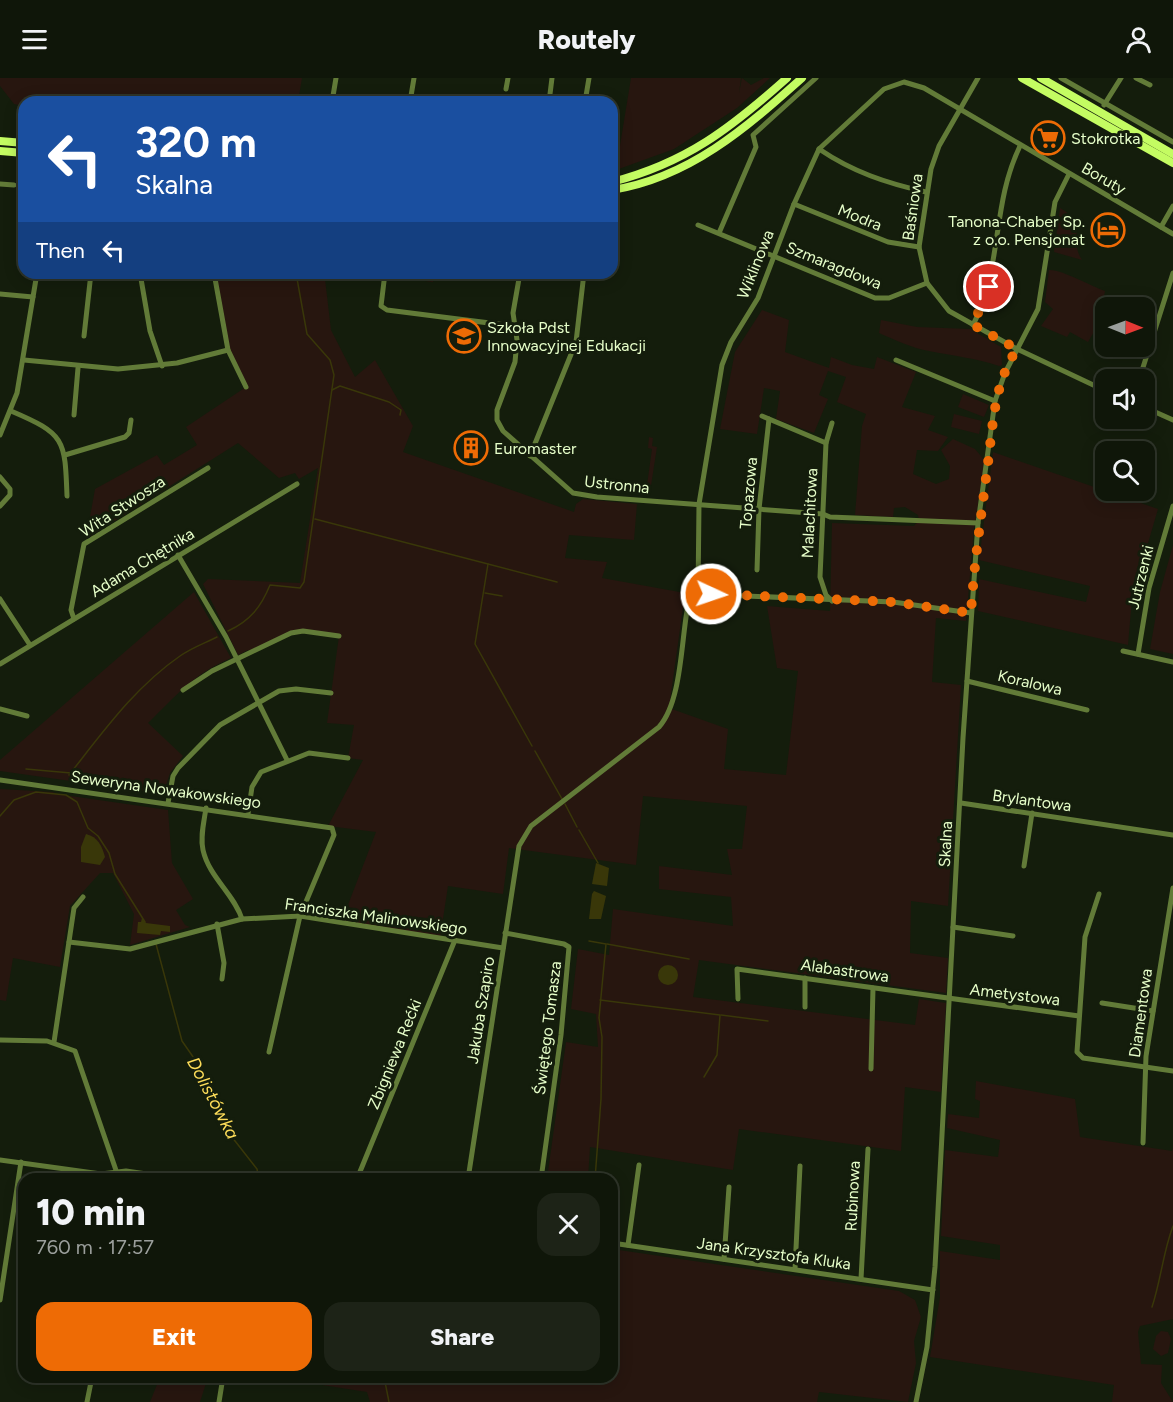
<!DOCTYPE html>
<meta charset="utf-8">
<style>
body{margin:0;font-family:Figtree,sans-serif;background:#1d2317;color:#f1f3f6;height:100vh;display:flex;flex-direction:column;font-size:22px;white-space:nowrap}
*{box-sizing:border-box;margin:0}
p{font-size:20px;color:#9b9f9c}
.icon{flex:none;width:33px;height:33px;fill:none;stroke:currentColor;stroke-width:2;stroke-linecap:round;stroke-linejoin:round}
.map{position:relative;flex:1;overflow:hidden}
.drawer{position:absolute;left:18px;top:1095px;width:600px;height:210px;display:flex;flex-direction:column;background:#0f1609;border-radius:18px;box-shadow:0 3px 15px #0003,0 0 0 2px #2f352a}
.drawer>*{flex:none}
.banner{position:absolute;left:18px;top:18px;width:600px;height:183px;border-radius:18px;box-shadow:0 3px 15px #0003,0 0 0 2px #2f352a;background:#1a4fa0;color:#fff;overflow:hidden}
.needle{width:39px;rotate:91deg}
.fabs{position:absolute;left:1095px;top:219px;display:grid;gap:12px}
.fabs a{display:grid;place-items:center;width:60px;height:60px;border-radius:12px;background:#0f1609;box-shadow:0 3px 15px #0003,0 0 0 2px #2f352a;font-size:30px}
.pin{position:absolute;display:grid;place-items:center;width:51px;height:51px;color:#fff;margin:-26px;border:3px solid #fff;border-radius:50%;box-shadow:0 2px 6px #0007}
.me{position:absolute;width:66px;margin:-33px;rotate:93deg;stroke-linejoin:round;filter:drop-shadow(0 0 4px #0008)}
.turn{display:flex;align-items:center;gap:21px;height:126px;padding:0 18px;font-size:27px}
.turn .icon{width:78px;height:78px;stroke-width:2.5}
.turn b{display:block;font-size:42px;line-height:51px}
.then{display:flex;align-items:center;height:57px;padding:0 18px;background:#0003;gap:12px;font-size:22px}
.round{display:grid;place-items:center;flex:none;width:63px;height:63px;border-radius:18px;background:#1d2317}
.head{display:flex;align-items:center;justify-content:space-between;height:102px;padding:0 18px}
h1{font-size:36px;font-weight:800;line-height:45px}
.action{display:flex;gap:12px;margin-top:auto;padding:12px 18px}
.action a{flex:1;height:69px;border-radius:18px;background:#ee6b05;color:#fff;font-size:24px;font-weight:800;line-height:69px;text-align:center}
.action a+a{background:#1d2317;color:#f1f3f6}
header{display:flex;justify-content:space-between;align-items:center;height:78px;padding:0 18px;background:#0f1609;font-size:27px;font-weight:800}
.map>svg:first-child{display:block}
.green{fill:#27160f}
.water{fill:#393709}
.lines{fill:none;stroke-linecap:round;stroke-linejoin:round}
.stream{stroke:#393709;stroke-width:1.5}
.minor{stroke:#627b38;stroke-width:5}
.secondary{stroke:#c4fc62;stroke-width:8}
.route{stroke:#ee6b05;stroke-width:10;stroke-dasharray:0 18}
.labels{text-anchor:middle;stroke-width:6;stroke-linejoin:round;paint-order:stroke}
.poi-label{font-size:16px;fill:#e6fec9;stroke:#141d0c;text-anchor:start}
.street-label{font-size:16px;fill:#e6fec9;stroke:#141d0c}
.water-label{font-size:18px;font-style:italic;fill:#fcdc59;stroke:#141d0c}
</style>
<header><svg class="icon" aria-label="menu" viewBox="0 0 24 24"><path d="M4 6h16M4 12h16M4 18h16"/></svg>Routely<svg class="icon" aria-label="person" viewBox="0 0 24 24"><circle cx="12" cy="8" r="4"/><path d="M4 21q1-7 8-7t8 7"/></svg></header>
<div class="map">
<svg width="1173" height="1324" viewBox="0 0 1173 1324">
<rect width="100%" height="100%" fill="#141d0c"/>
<g class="green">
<polygon points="0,0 302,0 298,24 24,24 24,28 14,26 0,8"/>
<polygon points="631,0 741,0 739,15 742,0 751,7 764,0 770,0 737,30 674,71 616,92"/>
<path d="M1060 130C1090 146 1067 159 1082 182L1054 174Z"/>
<path d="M1049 192C1061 191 1091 208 1105 213L1102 228 1105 230V247L1099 245 1088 264 1070 254 1067 259 1041 248 1053 231 1045 224Z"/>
<path d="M214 195H321L325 201 331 252 355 299 375 282 413 348 403 374 574 434 576 426 583 421 637 426 634 462 569 457 565 480 607 484 602 500 685 515 669 630 728 651 724 691 786 697 798 593 777 590 767 528 830 533 832 445 914 448 919 442 918 437 905 429 894 430 893 439 855 437 862 348 866 336 837 324 846 299 828 293 819 317 828 321 814 355 776 341 780 313 764 310 757 356 720 351 735 274 762 232 789 242 785 274 829 290 831 279 852 287 874 291 877 279 916 294 902 329 935 338 928 352 948 359 938 373 917 372 913 396 936 406 949 401 950 388 941 372 953 361 975 371 985 383 974 451 966 543 936 540 932 604 961 607 948 828 911 823 910 875 948 880 946 915 699 882 693 919 915 947 919 921 946 925 941 1014 905 1009 901 1073 739 1051 733 1092 590 1069 588 1101H547L566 964 598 969 596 936 571 931 578 871 609 877 613 831 733 848 731 819 659 811V788L732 797 727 771H742L747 728 643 718 636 787 509 770 503 816 448 808 440 860 341 845 376 754 328 748 363 682 348 680 354 647 327 645 339 558C294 552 293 554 252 574L248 572 238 577 203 506 208 501 300 505 318 390 299 401 295 395 279 400 238 365 86 461 95 411 157 377 164 387 197 367 186 349 246 309 228 272Z"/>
<polygon points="389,195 435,195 433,204 389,198"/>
<path d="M881 242 917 249 970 251 1001 269 1002 287 999 288C976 280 953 278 929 273 912 270 895 262 879 255Z"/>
<polygon points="963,316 989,327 984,339 958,329"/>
<polygon points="954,336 982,343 979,356 951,349"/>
<polygon points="649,359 653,360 652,368 657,369 650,414 646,414 652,371 648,370"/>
<polygon points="993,374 1158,431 1132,520 1128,567 978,533 979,501 1086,524 1090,508 979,482"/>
<polygon points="1173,467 1173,576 1150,571 1160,514"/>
<path d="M194 514 231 580C192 597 178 616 148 645L183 678 170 695 163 716 0 693V682Z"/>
<polygon points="0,711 53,714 57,716 168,732 172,785 193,821 176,832 185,847 190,849 130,867 134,836 113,795 100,795 70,828 60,889 13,880 6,923 0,922"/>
<polygon points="976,1003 1075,1021 1080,1059 1172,1073 1173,1070 1173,1241 1140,1248 1138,1254 1141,1286 1162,1287 1161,1305 1173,1324 1112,1324 1114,1307 930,1279 940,1219 940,1173 1000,1182 1000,1167 941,1158 945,1072 998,1079 1000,1062 947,1050 948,1036 979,1040 980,1023 975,1021"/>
<polygon points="612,1171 899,1213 915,1222 921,1239 914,1263 916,1285 908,1324 819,1314 817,1324 370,1324 367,1314 271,1299 612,1299"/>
<polygon points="1161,1253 1168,1254 1171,1261 1168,1275 1161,1278 1153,1271 1156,1258"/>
<polygon points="160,1299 208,1299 200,1324 150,1324"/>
</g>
<g class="water">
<path d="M86 756C98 759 102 768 105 779L100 787 81 784V769Z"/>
<polygon points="596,785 609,790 607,808 592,806"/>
<polygon points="594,813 606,818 601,841 589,841 592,816"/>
<polygon points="142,840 146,845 170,848 170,854 161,853 160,857 137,855 138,844 141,844"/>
<circle cx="668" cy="897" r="10"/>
</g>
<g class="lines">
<g class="stream">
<polyline points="332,312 340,308 389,324 401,332 400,337"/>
<polyline points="315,441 488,486 475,566 532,668"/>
<polyline points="488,486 557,504"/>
<polyline points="485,515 502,518"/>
<path d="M228 553C250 543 261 529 270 507L300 510 304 504 334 297 330 282 307 256 296 195"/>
<polyline points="535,673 562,721"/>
<polyline points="26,691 71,695"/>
<path d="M69 697C103 654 135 609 180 578 191 570 205 565 217 559"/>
<polyline points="565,726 577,749"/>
<polyline points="0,738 14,722 36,714 66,717 77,724 88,750 98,758 109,775 115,796 145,844"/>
<polyline points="579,752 598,785"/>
<polyline points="589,863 606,866 599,940 602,959 601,1021 595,1101"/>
<polyline points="156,866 182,963 205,996 228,1054 257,1091 259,1101"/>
<polyline points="607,866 689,881"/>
<polyline points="600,922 720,937 717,977 704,999"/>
<polyline points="721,937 768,943"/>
<path d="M1152 1229C1161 1202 1163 1174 1173 1148"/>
<polyline points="384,1299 389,1324"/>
</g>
<g class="minor">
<polyline points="978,0 939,68 931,91 919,169 927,205 949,233 1017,271 1106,313"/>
<polyline points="1061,0 1173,64"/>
<polyline points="1136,0 1150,7"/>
<polyline points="506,11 508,0"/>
<polyline points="332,24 336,0"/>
<polyline points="410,24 414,0"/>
<polyline points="549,24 552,0"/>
<polyline points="585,24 589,0"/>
<polyline points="1104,27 1121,0"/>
<path d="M819 71C853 94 886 105 926 114"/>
<polyline points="0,106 14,107"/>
<polyline points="794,126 888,164 919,169"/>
<polyline points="698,147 875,220 889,220 927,205"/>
<polyline points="1161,149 1173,128"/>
<polyline points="719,155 756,69 753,57 816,0"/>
<polyline points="140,195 150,253 162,288"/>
<polyline points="214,195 228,272 246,309"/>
<polyline points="385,195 381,228 387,232 513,248"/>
<polyline points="520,195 513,235 517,262 515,284 497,332 497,342 503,353 573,415 597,419 823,436 830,439 978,445"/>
<polyline points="0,216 33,219"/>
<path d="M973 247C1003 189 991 128 1020 68"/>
<polyline points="84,258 91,195"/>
<polyline points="24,282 118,291 177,285 228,272"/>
<polyline points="896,282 995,323"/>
<polyline points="1139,302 1173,195"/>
<polyline points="1144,329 1173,342"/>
<path d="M11 333C65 356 65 361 67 418"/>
<polyline points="74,337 78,290"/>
<polyline points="762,338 826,365"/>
<polyline points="0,357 17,315 37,195"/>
<polyline points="65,377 125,359 129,355 131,342"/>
<polyline points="530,378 576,264 584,195"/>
<polyline points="0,399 10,411 10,417 0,428"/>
<polyline points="178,477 226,559 287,682"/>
<polyline points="757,492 759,431 769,341"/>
<polyline points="698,516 699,426 722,287 731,264 758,220 794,126 819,71 884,11 904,4 924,10 1173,156"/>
<polyline points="698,516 893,524 971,535"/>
<polyline points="0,521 30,567"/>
<polyline points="832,523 826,517 820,499 826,365 832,345"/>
<polyline points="74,541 71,532 84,466 208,390"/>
<polyline points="1123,573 1173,584"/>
<polyline points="1138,576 1149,510 1173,428"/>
<polyline points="0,586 297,406"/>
<polyline points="967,603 1087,632"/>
<polyline points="183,612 212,593 291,555 303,553 339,558"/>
<polyline points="0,631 27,638"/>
<polyline points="0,702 332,750 334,757 300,838 269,974"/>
<polyline points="168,725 173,698 178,690 220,647 279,613 296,611 331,615"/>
<polyline points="961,725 1173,757"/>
<path d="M206 730C204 744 200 759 203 772 209 799 234 816 242 841"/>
<polyline points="248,736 252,709 261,694 309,675 348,680"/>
<polyline points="1024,788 1032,735"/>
<polyline points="1099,816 1085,859 1077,974 1083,980 1173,993"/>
<polyline points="217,846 224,885 222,901"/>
<polyline points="953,849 1013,858"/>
<polyline points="505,855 564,866 569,869 561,957 541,1101"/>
<polyline points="69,864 130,871 242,841 300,838 503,870"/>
<polyline points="805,900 805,929"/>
<polyline points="738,921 737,891 1079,938"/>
<polyline points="1102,925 1153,933"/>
<polyline points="0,962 47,963 75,973 119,1101"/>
<polyline points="54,964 74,830 83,819"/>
<polyline points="871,991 873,910"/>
<polyline points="1143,1065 1146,978 1173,810"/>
<polyline points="0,1082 101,1096 126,1093 181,1101"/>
<polyline points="357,1101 455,862"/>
<path d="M468 1101 519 768 531 748 659 649C681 624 681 567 687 533L691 521 698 516"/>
<polyline points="612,1165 933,1212"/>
<polyline points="628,1167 639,1087"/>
<polyline points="724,1181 729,1109"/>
<polyline points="795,1191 800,1088"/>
<polyline points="861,1201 868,1071"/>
<polyline points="0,1222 21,1084"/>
<polyline points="87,1324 92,1299"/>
<polyline points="219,1324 223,1299"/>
<polyline points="916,1324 927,1269 935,1189 963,660 978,445 995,323 1005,295 1038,231 1055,124 1069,96"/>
</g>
<g class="secondary">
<polyline points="1022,0 1173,85"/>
<polyline points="1041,0 1173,76"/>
<polyline points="0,63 24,65"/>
<polyline points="0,73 24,75"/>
<path d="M612 104C686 85 731 50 787 0"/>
<path d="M612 112C689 100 746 50 802 0"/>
</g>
</g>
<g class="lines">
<path class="route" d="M711 516 893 524 971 535C974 486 981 440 987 392 993 350 993 307 1017 271L973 247 989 209"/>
</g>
<defs>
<g id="supermarket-ring" transform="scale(1.725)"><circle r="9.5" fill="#141d0c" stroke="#ee6b05" stroke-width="1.5"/><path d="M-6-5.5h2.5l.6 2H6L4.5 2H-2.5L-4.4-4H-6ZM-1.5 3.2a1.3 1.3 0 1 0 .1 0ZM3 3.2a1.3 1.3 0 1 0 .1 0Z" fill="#ee6b05"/></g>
<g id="hotel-ring" transform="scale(1.725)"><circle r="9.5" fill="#141d0c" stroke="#ee6b05" stroke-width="1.5"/><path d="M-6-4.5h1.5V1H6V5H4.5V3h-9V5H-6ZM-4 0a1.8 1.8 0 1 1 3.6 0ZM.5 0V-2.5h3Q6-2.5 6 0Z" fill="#ee6b05"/></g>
<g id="school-ring" transform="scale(1.725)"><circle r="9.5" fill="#141d0c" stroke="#ee6b05" stroke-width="1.5"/><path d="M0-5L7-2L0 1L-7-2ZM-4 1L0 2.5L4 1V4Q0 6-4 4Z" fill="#ee6b05"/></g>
<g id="building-ring" transform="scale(1.725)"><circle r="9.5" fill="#141d0c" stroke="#ee6b05" stroke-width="1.5"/><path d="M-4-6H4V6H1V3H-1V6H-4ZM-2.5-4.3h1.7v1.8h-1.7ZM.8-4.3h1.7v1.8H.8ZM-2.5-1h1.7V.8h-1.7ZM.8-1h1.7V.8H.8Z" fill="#ee6b05"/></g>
</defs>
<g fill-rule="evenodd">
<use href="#supermarket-ring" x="1048" y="60"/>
<use href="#hotel-ring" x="1108" y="152"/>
<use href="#school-ring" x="464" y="258"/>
<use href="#building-ring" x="471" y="370"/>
</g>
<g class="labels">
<g class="poi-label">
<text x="1071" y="66">Stokrotka</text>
<text x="1085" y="149" text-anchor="end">Tanona-Chaber Sp.<tspan x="1085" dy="18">z o.o. Pensjonat</tspan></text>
<text x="487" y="255">Szkoła Pdst<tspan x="487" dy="18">Innowacyjnej Edukacji</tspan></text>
<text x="494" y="376">Euromaster</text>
</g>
<g class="street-label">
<text transform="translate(1104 100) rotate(30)" y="6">Boruty</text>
<text transform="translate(912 129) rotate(-82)" y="6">Baśniowa</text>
<text transform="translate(860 139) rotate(22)" y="6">Modra</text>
<text transform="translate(755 186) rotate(-68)" y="6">Wiklinowa</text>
<text transform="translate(834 187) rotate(22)" y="6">Szmaragdowa</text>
<text transform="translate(617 406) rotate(6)" y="6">Ustronna</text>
<text transform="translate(748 415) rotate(-85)" y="6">Topazowa</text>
<text transform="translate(122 428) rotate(-33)" y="6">Wita Stwosza</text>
<text transform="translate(809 435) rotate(-87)" y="6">Malachitowa</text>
<text transform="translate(142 484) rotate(-31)" y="6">Adama Chętnika</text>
<text transform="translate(1140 499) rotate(-76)" y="6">Jutrzenki</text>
<text transform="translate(1030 604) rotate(13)" y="6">Koralowa</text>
<text transform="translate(166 711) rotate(8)" y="6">Seweryna Nowakowskiego</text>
<text transform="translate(1032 722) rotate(8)" y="6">Brylantowa</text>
<text transform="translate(945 766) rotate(-87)" y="6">Skalna</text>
<text transform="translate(376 838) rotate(8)" y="6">Franciszka Malinowskiego</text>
<text transform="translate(845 892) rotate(8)" y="6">Alabastrowa</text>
<text transform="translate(1015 916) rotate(7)" y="6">Ametystowa</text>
<text transform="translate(480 932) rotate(-81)" y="6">Jakuba Szapiro</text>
<text transform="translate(1140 935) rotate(-82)" y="6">Diamentowa</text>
<text transform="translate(547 950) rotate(-83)" y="6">Świętego Tomasza</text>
<text transform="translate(394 976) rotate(-68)" y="6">Zbigniewa Rećki</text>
<text transform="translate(852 1118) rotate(-87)" y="6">Rubinowa</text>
<text transform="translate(774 1175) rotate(8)" y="6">Jana Krzysztofa Kluka</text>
</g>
<g class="water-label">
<text transform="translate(213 1020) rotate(62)" y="6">Dolistówka</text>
</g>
</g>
</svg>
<div class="fabs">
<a><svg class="needle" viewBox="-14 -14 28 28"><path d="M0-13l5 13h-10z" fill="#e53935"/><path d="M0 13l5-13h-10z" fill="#9b9f9c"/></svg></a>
<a><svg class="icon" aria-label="sound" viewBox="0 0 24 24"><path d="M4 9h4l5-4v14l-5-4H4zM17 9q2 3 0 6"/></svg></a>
<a><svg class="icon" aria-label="search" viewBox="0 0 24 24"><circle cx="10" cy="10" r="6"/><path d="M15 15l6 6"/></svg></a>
</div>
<div class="pin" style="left:989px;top:209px;background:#d93025"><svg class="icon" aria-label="arrive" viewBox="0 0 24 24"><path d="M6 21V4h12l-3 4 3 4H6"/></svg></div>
<svg class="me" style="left:711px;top:516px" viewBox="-20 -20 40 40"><circle r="17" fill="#ee6b05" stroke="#fff" stroke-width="3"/><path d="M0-11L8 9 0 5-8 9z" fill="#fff"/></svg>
<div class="banner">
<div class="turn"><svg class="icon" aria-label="left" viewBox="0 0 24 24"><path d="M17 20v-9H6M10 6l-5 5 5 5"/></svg><div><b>320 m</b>Skalna</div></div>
<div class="then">Then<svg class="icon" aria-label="left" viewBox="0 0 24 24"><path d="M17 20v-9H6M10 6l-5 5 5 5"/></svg></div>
</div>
<section class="drawer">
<div class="head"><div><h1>10 min</h1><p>760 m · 17:57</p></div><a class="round"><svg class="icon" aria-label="close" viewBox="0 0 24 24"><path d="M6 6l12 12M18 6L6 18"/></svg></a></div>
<div class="action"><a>Exit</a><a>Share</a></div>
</section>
</div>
